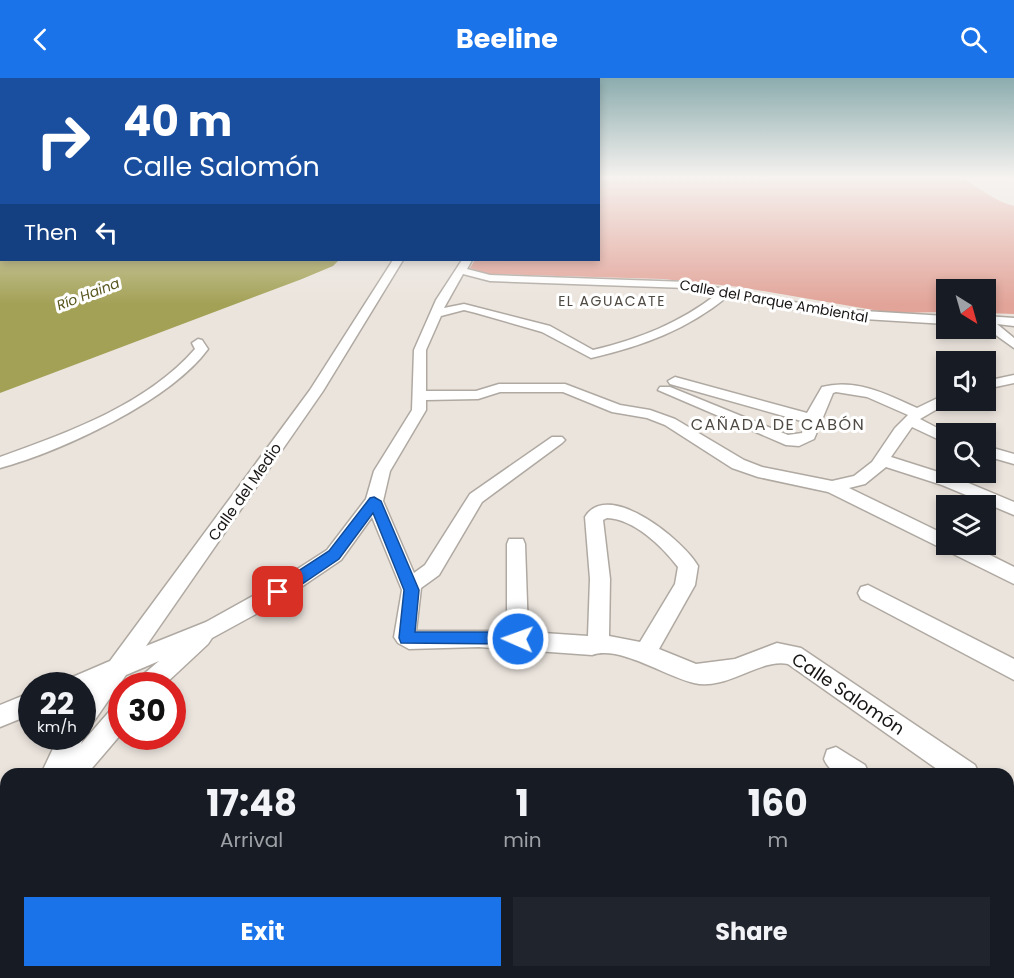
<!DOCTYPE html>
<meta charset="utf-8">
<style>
body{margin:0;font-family:Poppins,sans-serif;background:#20242c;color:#f1f3f6;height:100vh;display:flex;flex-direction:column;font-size:22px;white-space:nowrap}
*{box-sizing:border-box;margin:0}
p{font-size:20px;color:#9ea1a6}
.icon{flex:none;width:33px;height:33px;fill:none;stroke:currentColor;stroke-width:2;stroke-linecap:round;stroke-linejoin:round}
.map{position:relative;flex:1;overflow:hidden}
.side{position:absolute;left:0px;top:690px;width:1014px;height:210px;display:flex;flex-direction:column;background:#171b24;border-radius:18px 18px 0 0;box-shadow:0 3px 9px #0003}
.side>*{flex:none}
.hud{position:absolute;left:0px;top:0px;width:600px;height:183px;box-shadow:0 3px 9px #0003;background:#1a4fa0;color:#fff;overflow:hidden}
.needle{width:39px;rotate:143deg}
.tools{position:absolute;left:936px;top:201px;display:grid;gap:12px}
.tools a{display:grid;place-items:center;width:60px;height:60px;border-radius:0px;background:#171b24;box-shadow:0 3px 9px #0003;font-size:30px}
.speed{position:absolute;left:18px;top:594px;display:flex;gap:12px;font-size:30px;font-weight:700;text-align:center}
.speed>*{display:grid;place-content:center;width:78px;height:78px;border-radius:50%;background:#171b24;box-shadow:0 3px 9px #0003;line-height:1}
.speed small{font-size:15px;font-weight:400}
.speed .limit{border:9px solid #d22;background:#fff;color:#111}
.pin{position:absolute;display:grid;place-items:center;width:51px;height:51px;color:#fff;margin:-26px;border-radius:12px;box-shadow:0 3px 9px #0006}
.me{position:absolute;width:66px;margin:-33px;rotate:272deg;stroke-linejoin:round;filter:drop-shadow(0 0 4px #0008)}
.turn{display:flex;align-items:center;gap:21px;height:126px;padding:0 24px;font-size:27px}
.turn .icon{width:78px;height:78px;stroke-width:2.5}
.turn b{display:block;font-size:42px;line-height:51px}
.then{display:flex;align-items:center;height:57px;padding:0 24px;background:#0003;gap:12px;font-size:22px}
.eta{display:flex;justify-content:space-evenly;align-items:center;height:102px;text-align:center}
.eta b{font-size:36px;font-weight:700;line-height:42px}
.primary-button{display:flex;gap:12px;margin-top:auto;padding:12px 24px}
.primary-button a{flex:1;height:69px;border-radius:0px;background:#1a73e8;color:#fff;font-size:24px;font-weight:700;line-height:69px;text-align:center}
.primary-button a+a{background:#20242c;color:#f1f3f6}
header{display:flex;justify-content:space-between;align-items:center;height:78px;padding:0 24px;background:#1a73e8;color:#fff;font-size:27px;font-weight:700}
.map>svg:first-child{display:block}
.green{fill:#e2a499}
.water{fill:#a3a156}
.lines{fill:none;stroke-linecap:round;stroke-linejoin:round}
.minor-casing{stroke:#afa9a2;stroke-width:3}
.minor{fill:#fff;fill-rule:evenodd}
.route{fill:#1a73e8;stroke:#114b97;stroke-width:1.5}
.labels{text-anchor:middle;stroke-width:6;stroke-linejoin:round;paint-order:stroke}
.far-water-label{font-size:14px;font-style:italic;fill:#59571f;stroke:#fff}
.far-neighbourhood-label{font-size:14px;letter-spacing:1.5px;fill:#4f4a44;stroke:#fff}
.far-street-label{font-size:14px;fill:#181614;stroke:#fff}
.street-label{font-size:15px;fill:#181614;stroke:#fff}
.neighbourhood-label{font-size:16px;letter-spacing:1.5px;fill:#4f4a44;stroke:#fff}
.near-street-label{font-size:18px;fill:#181614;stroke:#fff}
</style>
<header><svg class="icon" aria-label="back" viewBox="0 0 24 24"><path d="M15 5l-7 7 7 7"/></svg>Beeline<svg class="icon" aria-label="search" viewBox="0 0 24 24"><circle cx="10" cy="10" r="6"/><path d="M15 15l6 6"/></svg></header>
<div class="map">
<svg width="1014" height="900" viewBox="0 0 1014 900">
<rect width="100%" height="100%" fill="#ebe4dd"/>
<path class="green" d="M599 100H962C980 110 994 123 1014 128V236L986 235V212H946V234L891 235 740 209 663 201 488 196 470 190 475 182H598Z"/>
<polygon class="water" points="0,164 2,182 339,182 333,188 302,201 0,315"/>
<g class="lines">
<g class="minor-casing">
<g id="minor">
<rect x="0" y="118" width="2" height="6"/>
<polygon points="2,145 2,151 0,152 0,146"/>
<path d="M393 182H403L323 313 146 568 206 544 271 508 327 472 366 421 374 393 412 332 414 272 436 222 462 182H472L467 191 490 197 687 204 831 231 946 238V246L831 239 728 218C687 252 642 268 591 280L542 254 476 235 464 232 441 238 426 272V313H476L499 306H565L620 327 650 332 675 341 744 382 762 389 832 403 854 398 872 384 895 350 908 337 867 319 836 314 833 315 814 361 799 368 786 367 658 312 660 309H670L788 357 802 355 805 344 670 306 668 303 675 299 807 335 822 309C855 300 887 316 917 330L946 316V322L951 323 920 341 949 356H946V365L912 349 891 379 954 399 1014 424V437L942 407 886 389 865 406 849 410 946 457V466H968L1014 489V506L828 414 758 399 732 390 665 347 647 340 612 334 563 314H500L478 321 426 322V332L390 393 383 423 414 495 425 487 470 416 552 359H562L565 362 562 365 482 424 439 497 421 510 416 553H507V466L509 461H523L525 466 528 554 588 558 590 501 585 439C608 400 685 464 698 488L695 507 659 571 696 586 735 581 777 565 801 570 975 687 979 696H944L788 586C760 580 726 613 694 605 666 599 620 567 592 577L479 569 409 571 398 565 394 559 402 512 372 439 341 482 285 520 212 560 208 566 163 608H135L138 601 159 583 126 597 90 649 82 652V621L88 614 82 616V608H65L68 601 110 583 310 312ZM463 196 490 203 687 210 717 216C680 245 639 261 593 272L550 248 464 226 444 230ZM607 440C634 441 662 468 678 489L675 506 640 564 609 558 610 501 603 442Z"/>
<polygon points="986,238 1014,240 1014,248 997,246 1014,260 1014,270 986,250"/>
<path d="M198 261 202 262 208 271C170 323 62 373 0 390V379C69 354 146 327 195 271L192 265Z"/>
<polygon points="1014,297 1014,305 986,311 986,303"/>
<polygon points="986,368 1014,376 1014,386 986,378"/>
<polygon points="868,507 1014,581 1014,602 861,521 858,515 861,509"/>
<polygon points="32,614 32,636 0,649 0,627"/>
<polygon points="122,625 122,655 87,696 41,696 59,658 82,658 82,654 84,658 81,666 114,628"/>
<path d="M836 669 865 687 869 696C850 696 832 701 824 681L827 672Z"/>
<polygon points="1008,712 1014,714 1014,742 1008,740"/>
<polygon points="6,770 6,806 0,808 0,773"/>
<polygon points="1008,796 1014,798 1014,828 1008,826"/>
</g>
</g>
<use href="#minor" class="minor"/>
</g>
<linearGradient id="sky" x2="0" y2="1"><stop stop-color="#8cacae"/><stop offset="0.44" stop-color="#f6f3f0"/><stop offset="1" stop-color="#f6f3f0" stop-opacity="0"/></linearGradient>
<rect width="1014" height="226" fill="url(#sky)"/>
<polygon class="route" points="374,419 381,423 419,512 415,554 518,554 524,556 526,561 524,566 401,565 399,560 404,512 373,435 339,481 283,519 272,519 270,514 272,510 329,473 370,420"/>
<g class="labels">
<g class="far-water-label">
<text transform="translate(88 216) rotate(-21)" y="5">Río Haina</text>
</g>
<g class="far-neighbourhood-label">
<text x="612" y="228">EL AGUACATE</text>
</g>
<g class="far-street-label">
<text transform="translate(774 223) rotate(10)" y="5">Calle del Parque Ambiental</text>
</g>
<g class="street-label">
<text transform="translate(245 414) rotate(-55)" y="5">Calle del Medio</text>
</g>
<g class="neighbourhood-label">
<text x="778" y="352">CAÑADA DE CABÓN</text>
</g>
<g class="near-street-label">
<text transform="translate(848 616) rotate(34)" y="6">Calle Salomón</text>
</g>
</g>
</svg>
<div class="tools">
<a><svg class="needle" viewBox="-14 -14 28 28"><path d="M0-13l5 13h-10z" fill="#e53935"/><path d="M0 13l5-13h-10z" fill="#9ea1a6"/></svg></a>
<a><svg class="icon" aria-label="sound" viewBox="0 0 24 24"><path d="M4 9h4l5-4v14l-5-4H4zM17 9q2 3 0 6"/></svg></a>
<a><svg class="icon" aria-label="search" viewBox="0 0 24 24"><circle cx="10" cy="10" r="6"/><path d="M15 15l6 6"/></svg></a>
<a><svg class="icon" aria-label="layers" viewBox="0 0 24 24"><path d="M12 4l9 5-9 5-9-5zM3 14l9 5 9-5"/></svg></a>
</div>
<div class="speed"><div>22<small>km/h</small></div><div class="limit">30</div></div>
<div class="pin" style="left:278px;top:514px;background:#d93025"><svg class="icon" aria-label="arrive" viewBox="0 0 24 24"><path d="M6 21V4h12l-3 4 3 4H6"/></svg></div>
<svg class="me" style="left:518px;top:561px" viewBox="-20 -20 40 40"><circle r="17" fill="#1a73e8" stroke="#fff" stroke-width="3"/><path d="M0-11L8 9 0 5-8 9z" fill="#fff"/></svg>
<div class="hud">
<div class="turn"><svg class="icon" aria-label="right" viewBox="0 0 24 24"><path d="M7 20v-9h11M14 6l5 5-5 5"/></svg><div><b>40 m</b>Calle Salomón</div></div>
<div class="then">Then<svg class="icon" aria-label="left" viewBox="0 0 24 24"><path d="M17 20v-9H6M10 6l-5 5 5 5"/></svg></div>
</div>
<section class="side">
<div class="eta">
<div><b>17:48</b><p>Arrival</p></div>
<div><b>1</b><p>min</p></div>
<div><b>160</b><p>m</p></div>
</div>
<div class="primary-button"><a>Exit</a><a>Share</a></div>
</section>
</div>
